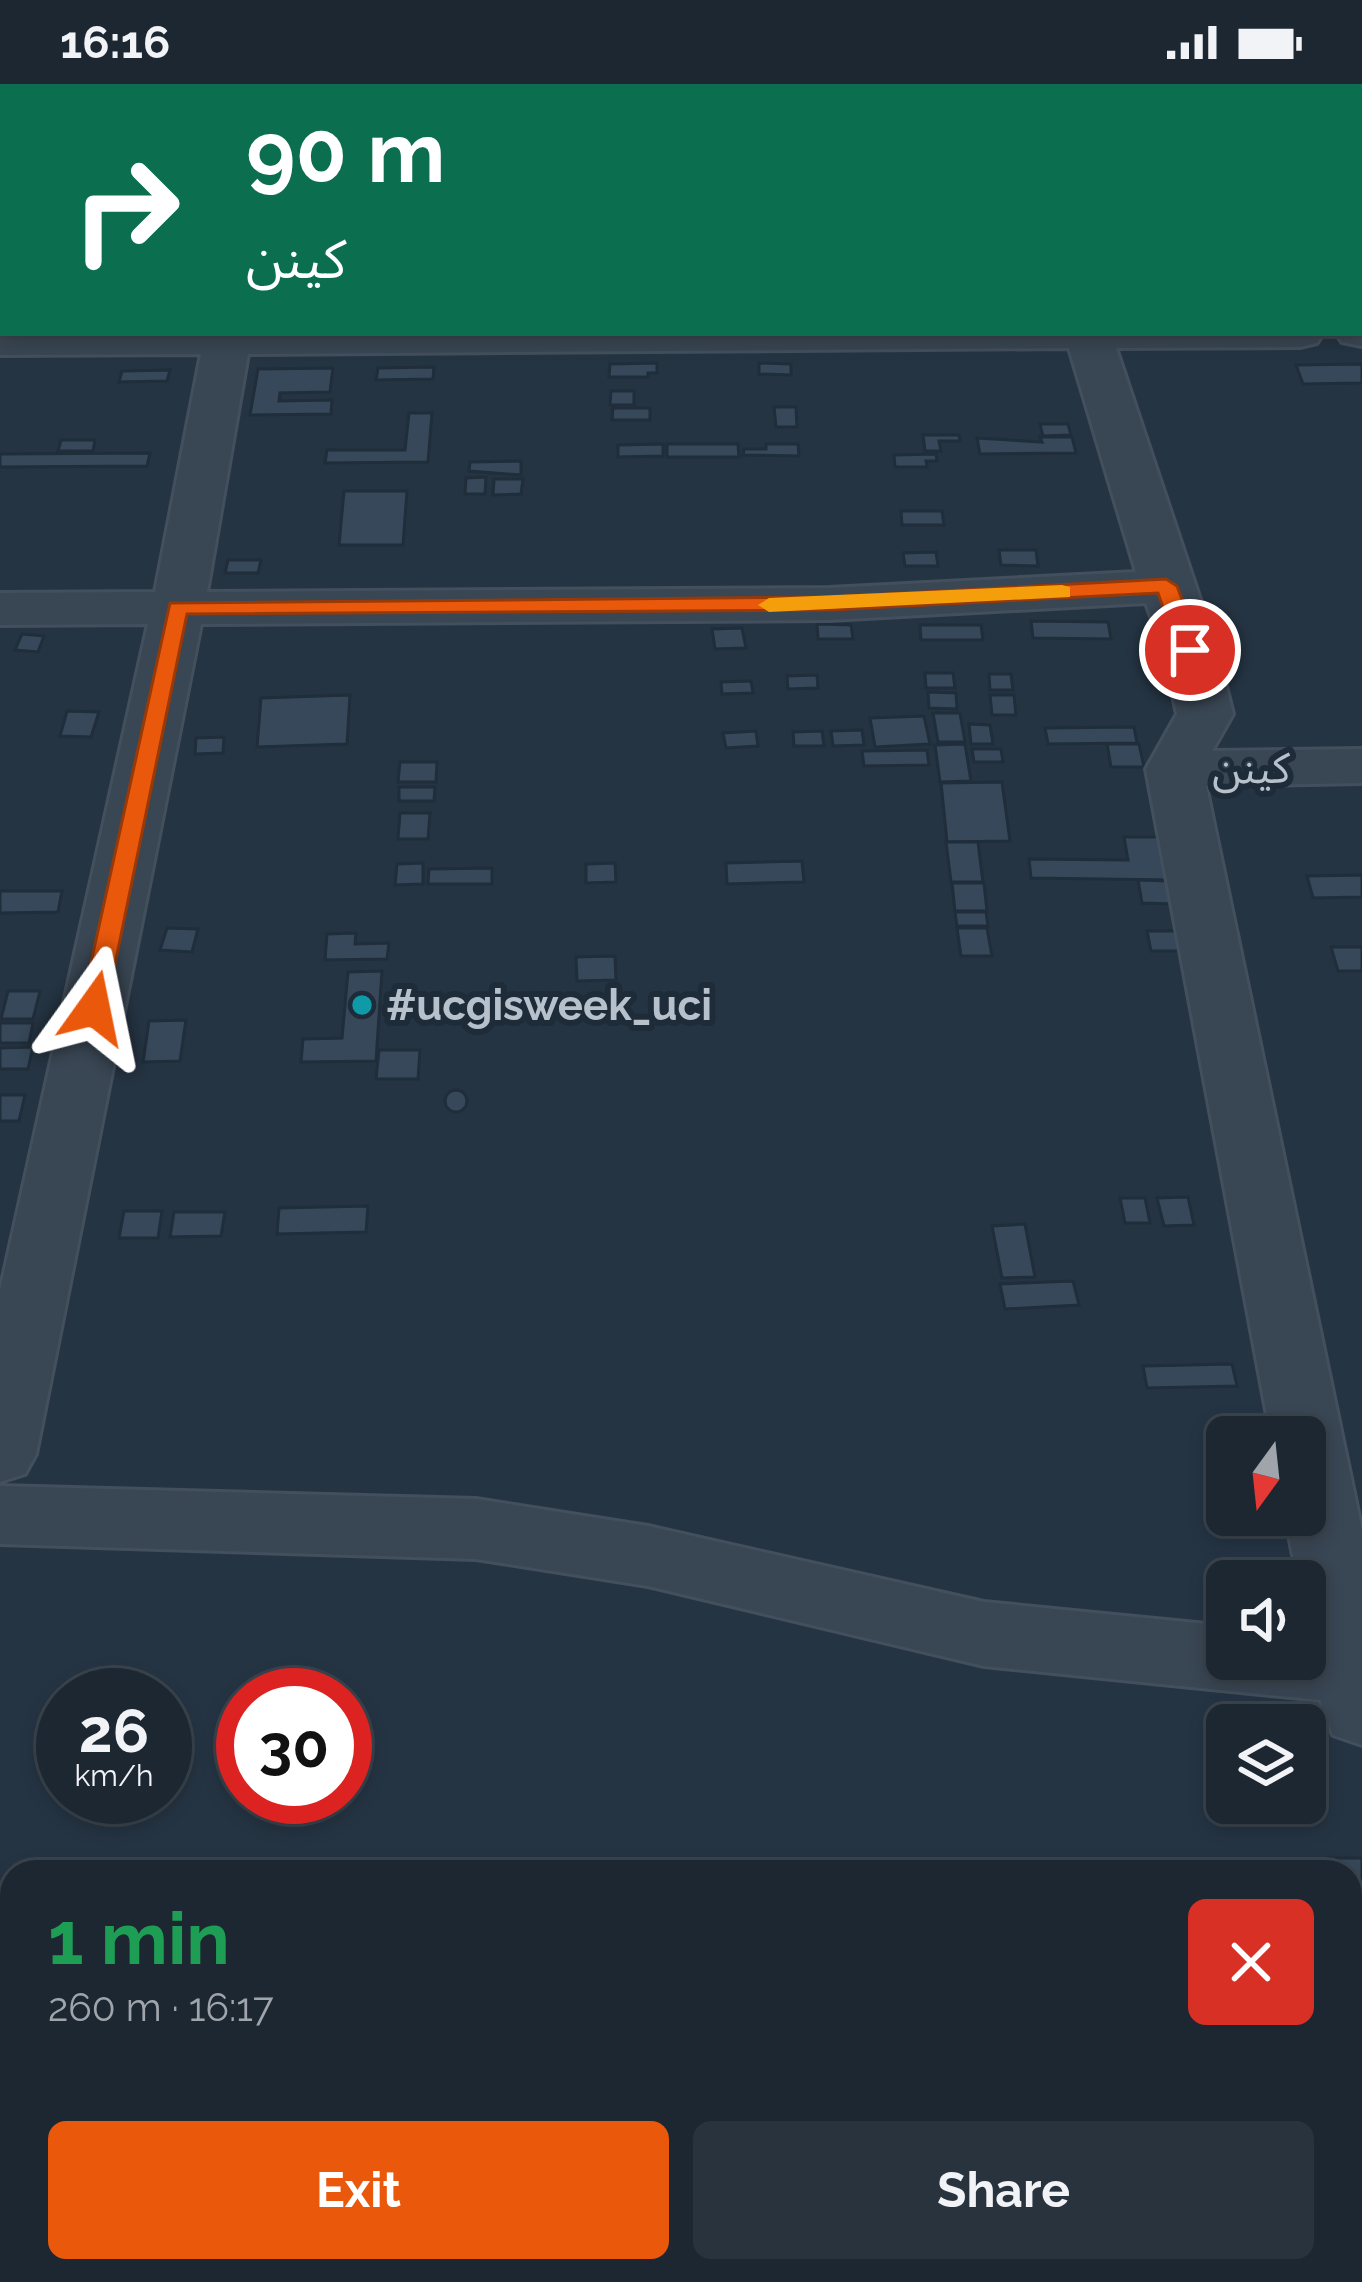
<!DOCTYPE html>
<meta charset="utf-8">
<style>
body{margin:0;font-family:Raleway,"Noto Sans Arabic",sans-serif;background:#29333e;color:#f1f3f6;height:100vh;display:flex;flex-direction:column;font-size:45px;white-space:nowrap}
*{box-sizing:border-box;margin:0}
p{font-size:39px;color:#a0a5ac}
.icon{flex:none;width:66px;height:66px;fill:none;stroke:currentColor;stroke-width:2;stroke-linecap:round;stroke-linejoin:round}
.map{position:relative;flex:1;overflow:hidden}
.panel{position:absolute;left:0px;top:1776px;width:1362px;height:423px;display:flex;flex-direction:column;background:#1c2732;border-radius:36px 36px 0 0;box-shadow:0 6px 18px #0003,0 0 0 3px #3a444d}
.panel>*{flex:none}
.hud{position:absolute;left:0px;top:0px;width:1362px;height:252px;box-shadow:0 6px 18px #0003,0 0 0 3px #3a444d;background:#0b6e4f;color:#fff;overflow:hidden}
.needle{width:78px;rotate:195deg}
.tools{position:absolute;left:1206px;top:1332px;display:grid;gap:24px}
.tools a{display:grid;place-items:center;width:120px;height:120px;border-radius:18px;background:#1c2732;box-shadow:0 6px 18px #0003,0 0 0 3px #3a444d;font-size:60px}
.speed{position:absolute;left:36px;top:1584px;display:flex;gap:24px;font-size:60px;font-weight:700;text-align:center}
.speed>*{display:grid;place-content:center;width:156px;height:156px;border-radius:50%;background:#1c2732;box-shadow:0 6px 18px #0003,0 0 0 3px #3a444d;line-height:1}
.speed small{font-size:30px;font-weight:400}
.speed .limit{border:18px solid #d22;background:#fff;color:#111}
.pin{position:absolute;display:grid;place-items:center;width:102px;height:102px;color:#fff;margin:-51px;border:6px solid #fff;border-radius:50%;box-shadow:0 3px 12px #0007}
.me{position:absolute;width:132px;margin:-66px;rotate:12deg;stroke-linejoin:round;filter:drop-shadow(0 0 9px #0008)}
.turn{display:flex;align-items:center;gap:42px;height:252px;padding:0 48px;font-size:54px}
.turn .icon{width:156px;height:156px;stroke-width:2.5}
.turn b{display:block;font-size:84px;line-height:102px}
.round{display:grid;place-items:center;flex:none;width:126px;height:126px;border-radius:18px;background:#29333e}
.headline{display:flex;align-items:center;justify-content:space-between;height:204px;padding:0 48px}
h1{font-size:72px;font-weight:700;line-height:90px;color:#1e9e55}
.action{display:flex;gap:24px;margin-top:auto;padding:24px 48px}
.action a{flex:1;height:138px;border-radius:18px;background:#ea580c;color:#fff;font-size:48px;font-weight:700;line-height:138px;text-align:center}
.action a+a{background:#29333e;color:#f1f3f6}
.status{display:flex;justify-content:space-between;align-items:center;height:84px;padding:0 60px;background:#1c2732;direction:ltr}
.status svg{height:33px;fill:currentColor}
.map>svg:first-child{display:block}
.building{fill:#364859;stroke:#202d3a;stroke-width:3}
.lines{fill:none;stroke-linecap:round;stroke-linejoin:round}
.minor-casing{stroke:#434f5c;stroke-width:6}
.minor{fill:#394653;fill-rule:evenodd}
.route{fill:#ea580c;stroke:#983908;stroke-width:3}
.slow{fill:#f59e0b}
.culture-dot{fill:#0f9aa8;stroke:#1e2b38;stroke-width:4.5}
.labels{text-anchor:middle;stroke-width:12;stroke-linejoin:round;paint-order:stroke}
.street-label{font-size:42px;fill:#b6c1cc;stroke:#1e2b38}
.poi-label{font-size:42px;font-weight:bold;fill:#b6c1cc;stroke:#1e2b38;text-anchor:start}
</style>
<div class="status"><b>16:16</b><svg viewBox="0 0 49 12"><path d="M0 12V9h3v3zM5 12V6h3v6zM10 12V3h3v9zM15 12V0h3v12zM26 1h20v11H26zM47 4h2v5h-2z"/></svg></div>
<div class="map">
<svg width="1362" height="2198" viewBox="0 0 1362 2198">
<rect width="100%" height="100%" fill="#253443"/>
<g class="building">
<polygon points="657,279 657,289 648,289 648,293 609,293 610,280"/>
<polygon points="759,279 791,280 791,291 759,290"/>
<polygon points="1362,280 1362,299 1303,300 1296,281"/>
<polygon points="434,283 433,295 376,296 378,284"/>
<polygon points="333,284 330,308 280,309 279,317 332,316 331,330 250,331 258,285"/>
<polygon points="170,286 167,297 119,298 122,287"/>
<polygon points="611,307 634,307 634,321 610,321"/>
<polygon points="774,323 796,323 797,343 776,343"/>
<polygon points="613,324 650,324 650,336 612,336"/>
<polygon points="409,329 432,329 428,378 325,379 327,366 405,366"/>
<polygon points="1040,340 1068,340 1071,351 1043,352"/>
<polygon points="923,351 959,351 960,357 939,357 941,367 925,367"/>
<polygon points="1040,353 1072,353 1076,369 980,370 977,354 1042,358"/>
<polygon points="61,356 95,356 93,367 58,367"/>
<polygon points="663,360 663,372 618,373 618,361"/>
<polygon points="667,360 738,360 739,373 667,373"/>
<polygon points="766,360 798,360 799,372 743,371 744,365 766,365"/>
<polygon points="150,369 147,382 0,383 0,370"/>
<polygon points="936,370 937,377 926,377 927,383 895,383 894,371"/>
<polygon points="521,377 521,391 469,387 470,378"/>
<polygon points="486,393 485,410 465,410 466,394"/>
<polygon points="494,395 523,395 521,410 493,411"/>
<polygon points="344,407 407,407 403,461 339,461"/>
<polygon points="901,427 942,427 944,441 902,441"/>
<polygon points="999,466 1036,466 1038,482 1001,481"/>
<polygon points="936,468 938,482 905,482 903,469"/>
<polygon points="228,476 261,476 258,489 225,489"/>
<polygon points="1031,537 1108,538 1111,555 1033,554"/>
<polygon points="817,540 851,541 853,555 818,555"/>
<polygon points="920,541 981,541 983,556 921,556"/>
<polygon points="742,544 746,564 715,565 712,545"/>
<polygon points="22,550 44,552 38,568 15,566"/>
<polygon points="925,589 953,589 955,604 926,604"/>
<polygon points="989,590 1011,590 1013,606 990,606"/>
<polygon points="817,591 818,604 788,605 787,592"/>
<polygon points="751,597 753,609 722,610 721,598"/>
<polygon points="928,608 956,609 957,625 929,624"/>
<polygon points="350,611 347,660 257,663 261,614"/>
<polygon points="990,611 1014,611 1016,631 992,631"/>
<polygon points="67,627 99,628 91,653 60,652"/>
<polygon points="933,629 960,629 965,658 938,658"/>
<polygon points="924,632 930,660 875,663 870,634"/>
<polygon points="969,640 990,641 993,660 971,660"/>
<polygon points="1134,643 1137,659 1048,660 1045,644"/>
<polygon points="862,646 864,661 833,662 831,647"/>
<polygon points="756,647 758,662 726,664 723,649"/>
<polygon points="822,647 824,662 794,662 793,648"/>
<polygon points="224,653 223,669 195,670 196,654"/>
<polygon points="965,660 971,697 940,698 935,661"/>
<polygon points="1107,660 1139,660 1144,683 1111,683"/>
<polygon points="972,665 1001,665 1003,678 974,678"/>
<polygon points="927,666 929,681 864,682 862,667"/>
<polygon points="400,678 437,678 436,698 398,698"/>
<polygon points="1002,698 1010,757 947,758 941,699"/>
<polygon points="399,703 435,703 434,717 399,717"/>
<polygon points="400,729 430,729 428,755 398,755"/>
<polygon points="1124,753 1163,753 1171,796 1031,794 1029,775 1128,776"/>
<polygon points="946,758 978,758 983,798 951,798"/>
<polygon points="802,777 804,798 727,800 726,779"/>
<polygon points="423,779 423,800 395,801 397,780"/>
<polygon points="615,779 616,798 586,799 586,780"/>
<polygon points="492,784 492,800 428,800 429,785"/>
<polygon points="1362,791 1362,813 1313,814 1307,792"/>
<polygon points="1138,796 1171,797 1175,820 1142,819"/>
<polygon points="952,799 984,799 987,827 955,827"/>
<polygon points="0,807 62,807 58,828 0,829"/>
<polygon points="955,828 986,828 988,842 957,842"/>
<polygon points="167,844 198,845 192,868 160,866"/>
<polygon points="957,844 987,844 992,872 961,872"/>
<polygon points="1147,847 1177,847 1182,867 1151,867"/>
<polygon points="356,849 355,860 389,859 387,875 325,876 327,850"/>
<polygon points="1331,863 1362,863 1362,887 1338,887"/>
<polygon points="615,872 616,896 577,897 576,873"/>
<polygon points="382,887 376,977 301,978 303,955 342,954 348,888"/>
<polygon points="8,907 40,907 33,935 1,935"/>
<polygon points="186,936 180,977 143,978 149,937"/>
<polygon points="0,939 33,939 29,959 0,959"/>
<polygon points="33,963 28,985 0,985 0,964"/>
<polygon points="379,966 420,966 418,995 376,995"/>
<circle cx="456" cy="1017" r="11"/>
<polygon points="0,1011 25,1011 19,1037 0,1037"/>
<polygon points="1188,1113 1194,1141 1164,1142 1157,1114"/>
<polygon points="1120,1114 1145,1114 1150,1139 1125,1139"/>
<polygon points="368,1122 366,1148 277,1150 279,1124"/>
<polygon points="124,1127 162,1127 158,1154 119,1154"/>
<polygon points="174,1128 225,1128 221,1152 170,1153"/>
<polygon points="1025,1140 1035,1193 1002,1194 992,1142"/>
<polygon points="1073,1197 1079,1221 1005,1225 1000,1200"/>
<polygon points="1232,1280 1237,1302 1147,1304 1143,1282"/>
<polygon points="1327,1774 1362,1774 1362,1807 1350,1807 1350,1788 1330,1788"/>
</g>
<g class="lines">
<g class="minor-casing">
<g id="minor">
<rect x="236" y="0" width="42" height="3"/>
<rect x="1011" y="0" width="42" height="3"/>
<rect x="1359" y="27" width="3" height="26"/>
<rect x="0" y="47" width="3" height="26"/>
<polygon points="1359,234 1362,262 1342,258 1336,249 1359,249"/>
<path d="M0 243 3 249H1323L1317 259 1300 263 1116 264 1217 566 1233 630 1212 667 1362 665V699L1206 702 1362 1447V1661L1333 1651 1320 1616 984 1582 648 1502 476 1475 0 1460V1402L476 1415 648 1442 984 1518 1227 1542V1575H1305V1497H1298L1285 1431H1305V1353H1271L1146 685 1177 630 1163 566 1146 519 829 536 201 540 36 1370 25 1390 0 1398V1207L148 540 0 541V509L155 508 201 270 0 271ZM1069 264 1136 488 829 504 207 508 248 270Z"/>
</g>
</g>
<use href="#minor" class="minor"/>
</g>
<polygon class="route" points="1166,495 1177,502 1201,566 1197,571 1182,571 1178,566 1158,509 830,526 187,530 106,924 94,933 81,924 170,519 830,513"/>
<polygon class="slow" points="1062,501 1070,503 1070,513 769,528 758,521 769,514"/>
<circle class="culture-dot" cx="362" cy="921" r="12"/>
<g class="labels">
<g class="street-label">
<text transform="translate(1251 684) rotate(-1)" y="15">كينن</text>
</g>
<g class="poi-label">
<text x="386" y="936">#ucgisweek_uci</text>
</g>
</g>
</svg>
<div class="tools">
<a><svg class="needle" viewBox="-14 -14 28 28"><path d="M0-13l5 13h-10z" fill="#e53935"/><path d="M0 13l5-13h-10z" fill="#a0a5ac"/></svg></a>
<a><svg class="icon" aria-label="sound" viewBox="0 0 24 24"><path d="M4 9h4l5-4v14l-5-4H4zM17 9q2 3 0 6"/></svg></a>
<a><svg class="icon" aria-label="layers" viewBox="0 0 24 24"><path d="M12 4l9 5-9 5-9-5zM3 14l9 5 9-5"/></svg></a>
</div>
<div class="speed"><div>26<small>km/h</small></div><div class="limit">30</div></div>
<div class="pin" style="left:1190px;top:566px;background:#d93025"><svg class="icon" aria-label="arrive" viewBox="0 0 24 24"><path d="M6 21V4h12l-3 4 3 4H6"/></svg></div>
<svg class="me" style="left:94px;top:924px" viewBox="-20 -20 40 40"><path d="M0-17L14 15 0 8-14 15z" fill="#ea580c" stroke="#fff" stroke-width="4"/></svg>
<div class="hud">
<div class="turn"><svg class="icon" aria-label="right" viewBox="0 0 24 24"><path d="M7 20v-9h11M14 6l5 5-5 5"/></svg><div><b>90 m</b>كينن</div></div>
</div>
<section class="panel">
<div class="headline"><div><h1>1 min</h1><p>260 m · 16:17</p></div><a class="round" style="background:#d93025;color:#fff"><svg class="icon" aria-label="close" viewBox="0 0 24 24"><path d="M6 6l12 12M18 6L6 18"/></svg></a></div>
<div class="action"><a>Exit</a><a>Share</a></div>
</section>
</div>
